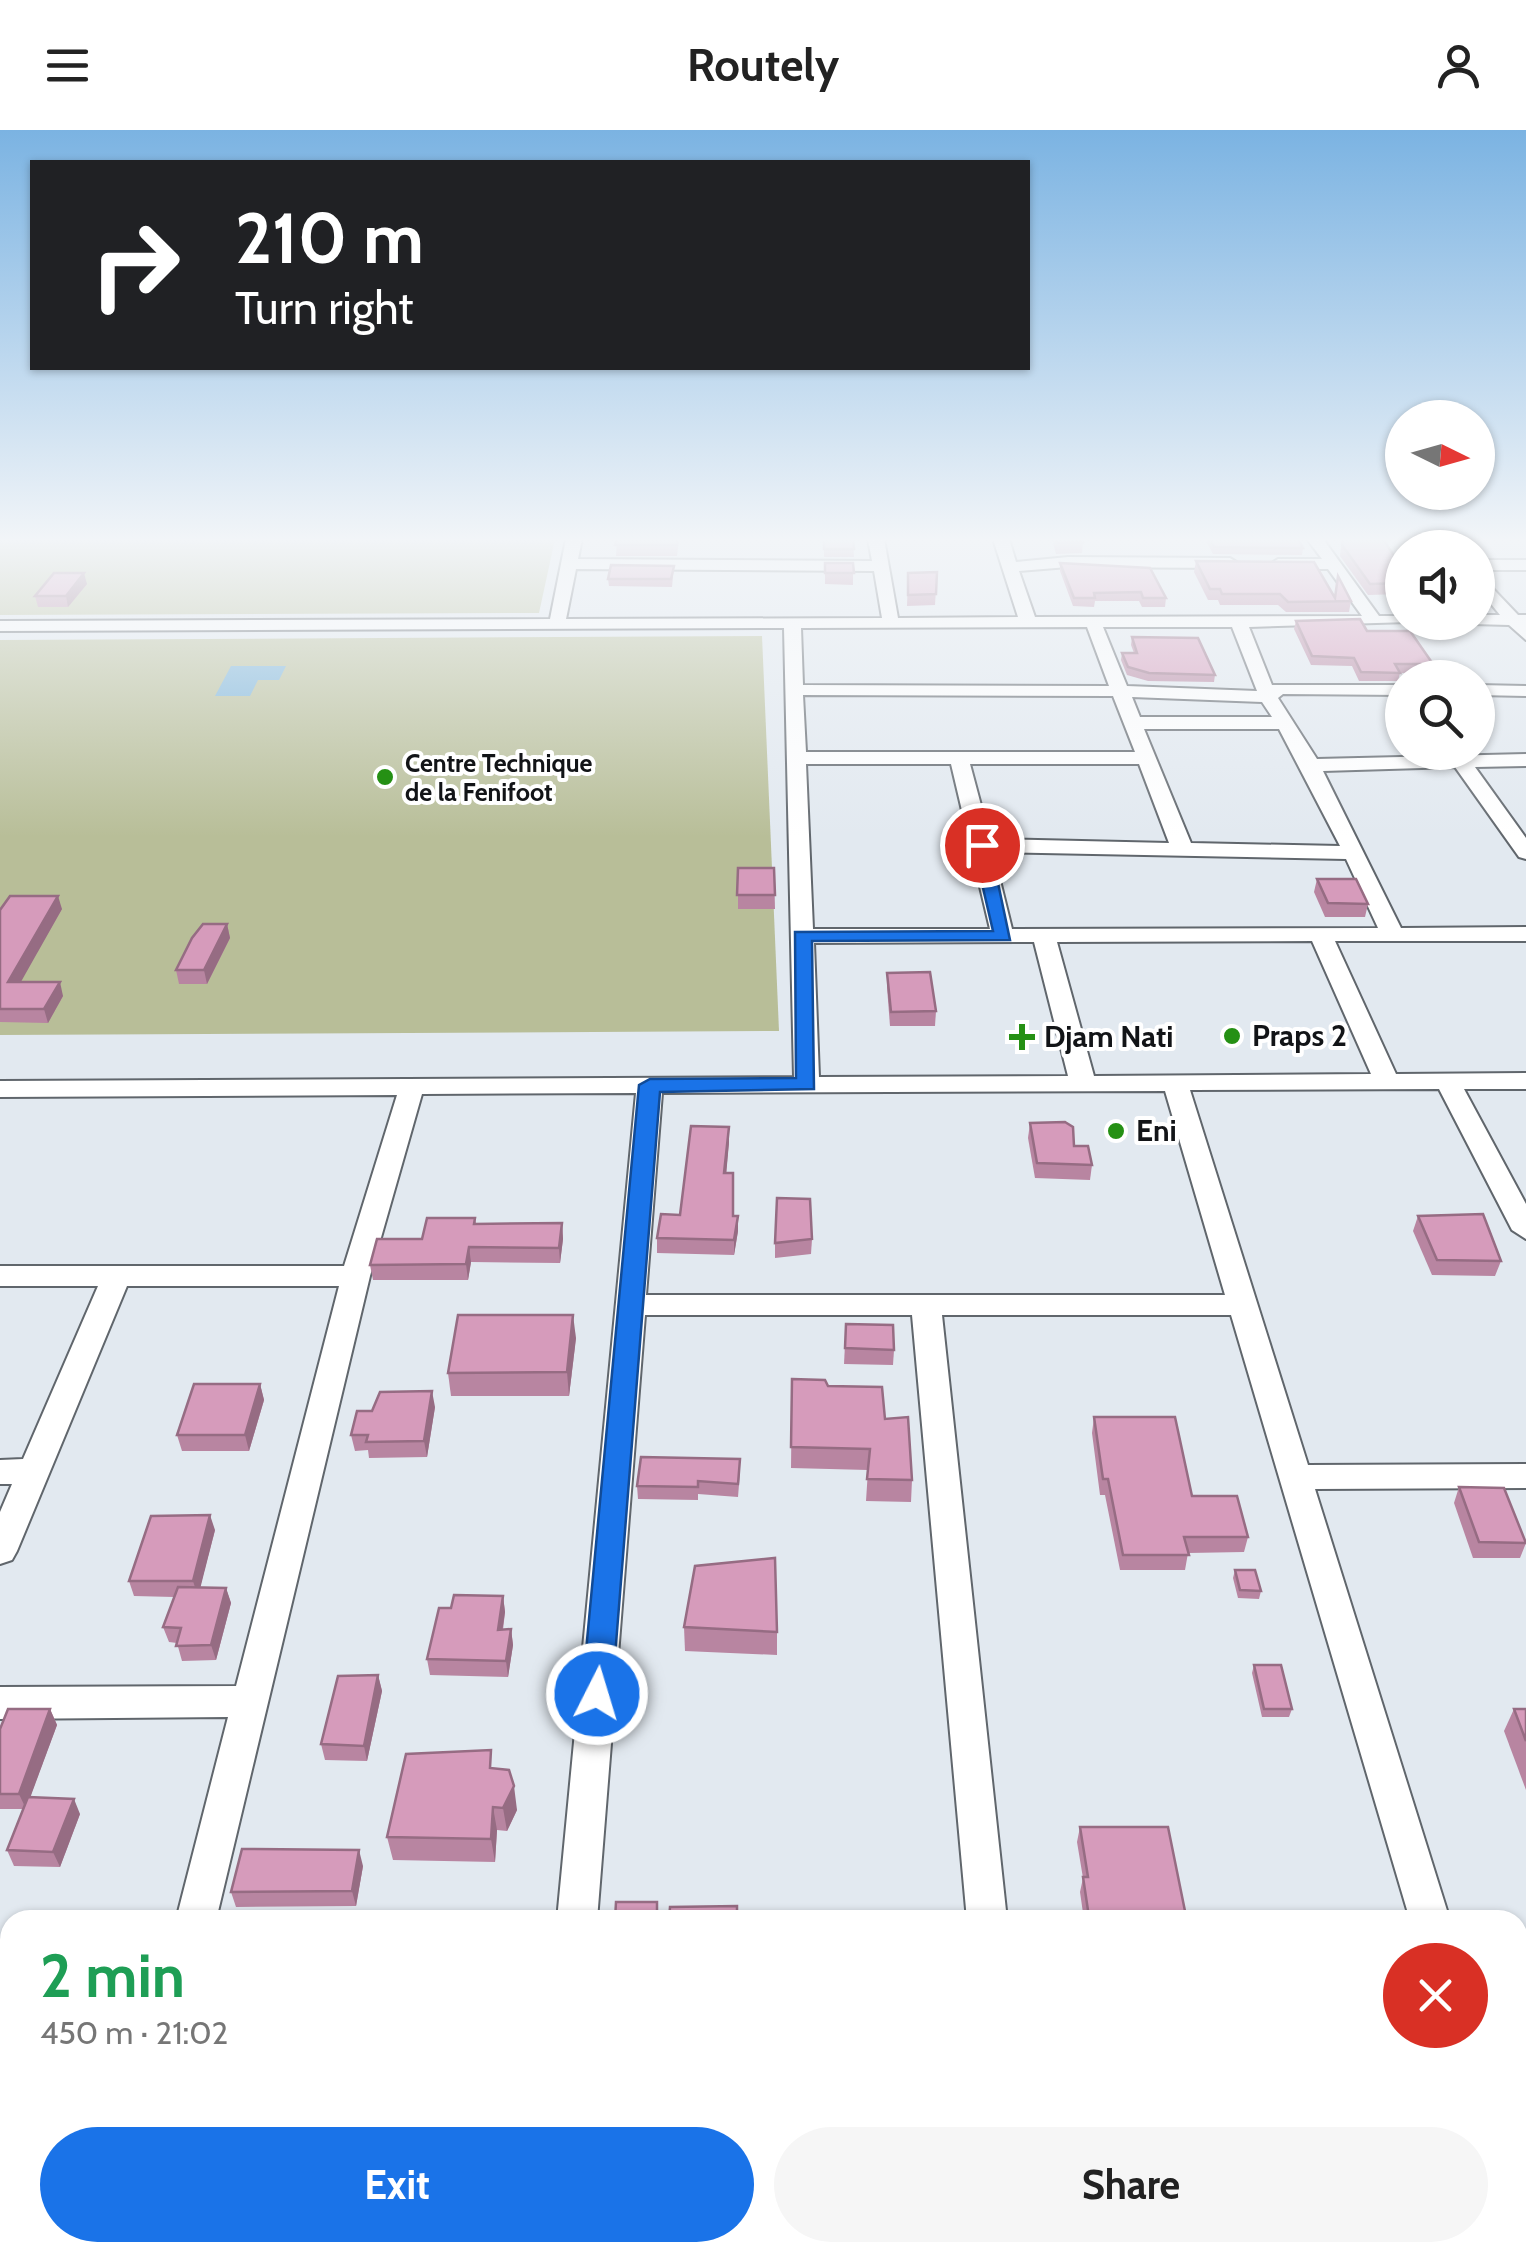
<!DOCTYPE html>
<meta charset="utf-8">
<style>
body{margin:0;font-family:Cabin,sans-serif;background:#f6f6f6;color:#222;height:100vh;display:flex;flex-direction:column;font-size:38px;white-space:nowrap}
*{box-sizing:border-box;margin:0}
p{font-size:32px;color:#767676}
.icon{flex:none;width:55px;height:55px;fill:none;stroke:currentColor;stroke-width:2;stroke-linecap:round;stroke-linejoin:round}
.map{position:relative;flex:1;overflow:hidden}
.drawer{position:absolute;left:0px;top:1780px;width:1528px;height:352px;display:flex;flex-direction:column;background:#fff;border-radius:30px 30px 0 0;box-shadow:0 2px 8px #0004}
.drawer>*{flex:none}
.guide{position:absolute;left:30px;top:30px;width:1000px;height:210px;border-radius:0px;box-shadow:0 2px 8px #0004;background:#202124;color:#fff;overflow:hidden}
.needle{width:65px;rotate:95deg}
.buttons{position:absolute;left:1385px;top:270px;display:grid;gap:20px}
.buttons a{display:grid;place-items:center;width:110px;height:110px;border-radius:50%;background:#fff;box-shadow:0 2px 8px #0004;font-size:50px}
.pin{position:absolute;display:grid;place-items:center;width:85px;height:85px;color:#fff;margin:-42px;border:5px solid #fff;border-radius:50%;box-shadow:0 2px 10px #0007}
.me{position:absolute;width:110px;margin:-55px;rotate:5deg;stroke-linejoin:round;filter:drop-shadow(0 0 8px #0008)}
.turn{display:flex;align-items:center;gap:35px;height:210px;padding:0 40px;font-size:45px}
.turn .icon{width:130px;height:130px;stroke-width:2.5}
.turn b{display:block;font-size:70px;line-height:85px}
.round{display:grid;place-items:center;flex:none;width:105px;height:105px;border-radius:52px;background:#f6f6f6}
.summary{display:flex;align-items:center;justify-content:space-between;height:170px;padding:0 40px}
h1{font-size:60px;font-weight:700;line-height:75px;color:#1e9e55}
.primary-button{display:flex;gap:20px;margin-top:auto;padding:20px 40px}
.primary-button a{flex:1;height:115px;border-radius:60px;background:#1a73e8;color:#fff;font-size:40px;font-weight:700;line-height:115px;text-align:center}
.primary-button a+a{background:#f6f6f6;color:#222}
header{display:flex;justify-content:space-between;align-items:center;height:130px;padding:0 40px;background:#fff;font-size:45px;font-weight:700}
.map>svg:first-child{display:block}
.green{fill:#b8be98}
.water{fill:#78b2d8}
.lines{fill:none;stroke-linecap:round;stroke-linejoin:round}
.minor-casing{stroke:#60666c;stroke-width:4}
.minor{fill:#fff;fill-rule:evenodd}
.wall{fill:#b885a1}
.shaded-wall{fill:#966c83}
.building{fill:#d69bbb;stroke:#966c83;stroke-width:2.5}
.route{fill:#1a73e8;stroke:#114b97;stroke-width:2.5}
.poi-dot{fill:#259014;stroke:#fff;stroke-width:4}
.labels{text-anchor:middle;stroke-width:8;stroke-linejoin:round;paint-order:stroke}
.far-poi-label{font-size:25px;font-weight:bold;fill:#121417;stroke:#fff;text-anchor:start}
.poi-label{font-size:30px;font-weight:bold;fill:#121417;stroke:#fff;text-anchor:start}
</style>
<header><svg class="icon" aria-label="menu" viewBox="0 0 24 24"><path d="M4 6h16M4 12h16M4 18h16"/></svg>Routely<svg class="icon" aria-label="person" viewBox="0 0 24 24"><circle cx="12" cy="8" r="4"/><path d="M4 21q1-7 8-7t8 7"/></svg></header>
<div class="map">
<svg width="1526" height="2131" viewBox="0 0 1526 2131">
<rect width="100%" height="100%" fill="#e2e9f0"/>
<g class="green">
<polygon points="0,409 555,409 539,483 0,485"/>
<polygon points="762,506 779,901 0,905 0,510"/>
</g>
<polygon class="water" points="231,536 286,536 279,550 258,550 250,566 215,566"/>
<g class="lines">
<g class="minor-casing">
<g id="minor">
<path d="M566 409H582L578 429 872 431 868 409H884L898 488 1018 487 993 409H1009L1016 432 1068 427 1230 428 1238 433 1230 438 1068 437 1019 441 1035 487 1362 486 1328 439H1278L1270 434 1278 429H1322L1307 409H1323L1379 486H1402V492H1409L1249 497 1272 555H1402V565L1283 564 1278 568 1317 629 1526 624V636L1475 637 1526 708V729L1519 727 1455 637 1323 641 1401 798 1526 797V811H1335L1396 944 1526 943V959H1464L1526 1074V1109L1512 1100 1439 959 1190 960 1308 1335 1526 1334V1358L1315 1359 1450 1790H1410L1231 1185H942L1007 1790H967L912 1185H645L597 1790H557L636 963 422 964 370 1146 216 1790H176L228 1587 0 1589V1557L236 1556 339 1156H127L17 1421 12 1430 0 1434V1382L12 1354H0V1330L23 1329 98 1156H0V1136H344L397 965 0 967V951L794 947 784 498 0 501V491L550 489ZM576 439 874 441 882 488 566 489ZM1087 497 1109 556 803 555 801 498ZM1103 497H1232L1257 561 1127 556ZM803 565 1113 566 1135 622H806ZM1132 567 1262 572 1272 587H1140ZM1144 599H1279L1340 716 1191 713ZM806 634H951L990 799H813ZM970 634H1139L1169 713 990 709ZM993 722 1346 729 1378 798 1012 799ZM1312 811 1371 944 1094 946 1057 812ZM1034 812 1068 946 819 947 814 813ZM1165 961 1225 1165H646L662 963Z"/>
<polygon points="1437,409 1453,409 1459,418 1444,418"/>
<rect x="1478" y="430" width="48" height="10"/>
<polygon points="1478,443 1518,485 1526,485 1526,510 1509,495 1472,494 1478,492 1478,485 1500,485 1478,458"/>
<polygon points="1478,555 1526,556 1526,566 1478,565"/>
<rect x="0" y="1859" width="10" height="42"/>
<polygon points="1518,2053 1526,2056 1526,2127 1514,2122"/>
<polygon points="525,2122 572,2122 572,2131 524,2131"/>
</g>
</g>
<use href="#minor" class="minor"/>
</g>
<g class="wall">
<polygon points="617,409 679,409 677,426 616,426"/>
<polygon points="824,409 853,409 854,427 824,427"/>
<polygon points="1052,409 1082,409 1083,412 1082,423 1056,424"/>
<polygon points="1205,409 1298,409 1303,418 1302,425 1213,424"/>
<polygon points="1342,409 1402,438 1402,464 1368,465 1340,426"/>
<polygon points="1196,431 1351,471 1349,482 1286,482 1278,475 1220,475 1218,470 1208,470 1194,442"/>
<polygon points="825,433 853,433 853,455 825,454"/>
<polygon points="1060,433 1166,468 1165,477 1142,477 1139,471 1095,471 1094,477 1073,476 1060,441"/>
<polygon points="674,436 672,457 609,456 608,449"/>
<polygon points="937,442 935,475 907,476 908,444"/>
<polygon points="87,454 68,477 38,477 35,466"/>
<polygon points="1296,491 1367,501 1433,534 1431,543 1400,543 1398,551 1359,551 1352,536 1311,535 1294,499"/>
<polygon points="1132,507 1215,545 1214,552 1148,551 1127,545 1121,530 1122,523 1134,523 1131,515"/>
<polygon points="738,738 774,738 775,779 738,779"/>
<polygon points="1317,749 1368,774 1365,787 1325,787 1314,762"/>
<polygon points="62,779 20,852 63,866 48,893 0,892 0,780"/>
<polygon points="227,794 230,808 207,854 179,854 176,840"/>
<polygon points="887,843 936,881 935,896 890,896 887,857"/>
<polygon points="1030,993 1092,1035 1090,1050 1035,1048 1028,1008"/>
<polygon points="729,1012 726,1043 733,1086 738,1086 738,1101 734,1125 657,1123 657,1108 680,1085"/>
<polygon points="1418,1086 1501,1131 1495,1146 1432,1145 1413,1101"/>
<polygon points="475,1088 476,1094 562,1093 563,1109 560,1133 471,1132 468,1150 373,1150 370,1135 422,1109"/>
<polygon points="812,1109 811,1124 775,1128 775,1113"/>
<polygon points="846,1194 894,1220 893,1235 844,1234"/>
<polygon points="576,1208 569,1266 451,1266 448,1243"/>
<polygon points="792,1249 828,1256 885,1289 912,1350 911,1372 866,1371 868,1340 791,1338"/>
<polygon points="260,1254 264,1270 249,1321 182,1321 177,1305"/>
<polygon points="435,1277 427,1327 369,1328 368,1320 355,1321 351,1305"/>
<polygon points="1094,1287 1192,1366 1248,1407 1244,1422 1188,1423 1185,1440 1120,1440 1105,1365 1100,1365 1092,1303"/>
<polygon points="740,1342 738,1367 698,1364 698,1370 638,1369 637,1356"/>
<polygon points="1459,1357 1526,1413 1520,1428 1473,1428 1454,1373"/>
<polygon points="215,1400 200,1457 226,1458 231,1473 216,1530 182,1531 177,1513 169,1512 163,1497 174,1467 134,1466 129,1451"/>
<polygon points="1235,1440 1261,1461 1259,1469 1238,1468 1233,1448"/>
<polygon points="503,1466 505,1482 503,1500 511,1499 513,1515 508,1547 430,1545 427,1529 451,1478"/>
<polygon points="684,1497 777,1502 777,1525 685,1521"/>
<polygon points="1254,1535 1292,1579 1289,1587 1262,1587 1252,1543"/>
<polygon points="378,1545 382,1561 367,1631 325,1630 321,1614"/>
<polygon points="50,1579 57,1595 30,1667 80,1684 60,1737 14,1736 7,1720 23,1679 0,1679 0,1599"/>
<polygon points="1514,1579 1526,1579 1526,1660 1504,1601"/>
<polygon points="494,1639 517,1680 507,1701 497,1700 495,1732 393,1730 387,1707"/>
<polygon points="1080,1697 1186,1786 1185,1790 1084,1790 1080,1762 1083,1748 1077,1712"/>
<polygon points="363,1736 356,1776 236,1777 231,1762"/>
</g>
<g class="shaded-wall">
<polygon points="84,443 87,454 68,477 66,466"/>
<polygon points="58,766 62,779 13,866 8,852"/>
<polygon points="227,794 230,808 207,854 204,840"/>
<polygon points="60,852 63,866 48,893 44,879"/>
<polygon points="729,997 729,1012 725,1058 724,1043"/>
<polygon points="738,1086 738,1101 734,1125 734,1110"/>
<polygon points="562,1093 563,1109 560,1133 559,1118"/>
<polygon points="469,1117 471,1132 468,1150 466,1134"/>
<polygon points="573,1185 576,1208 569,1266 567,1242"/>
<polygon points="260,1254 264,1270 249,1321 245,1305"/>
<polygon points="432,1261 435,1277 427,1327 424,1311"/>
<polygon points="210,1385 215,1400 198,1467 193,1451"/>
<polygon points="226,1458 231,1473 216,1530 211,1515"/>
<polygon points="503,1466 505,1482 500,1516 498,1500"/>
<polygon points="511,1499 513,1515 508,1547 506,1531"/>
<polygon points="378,1545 382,1561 367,1631 364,1616"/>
<polygon points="50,1579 57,1595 26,1679 19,1664"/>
<polygon points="514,1656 517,1680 507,1701 503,1678"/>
<polygon points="74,1669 80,1684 60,1737 53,1722"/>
<polygon points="493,1677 497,1700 495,1732 491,1709"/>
<polygon points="359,1720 363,1736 356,1776 352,1761"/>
<polygon points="93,2122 110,2122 107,2131 90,2131"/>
</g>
<g class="building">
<polygon points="617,409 677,409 677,415 615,415"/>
<polygon points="824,409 853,409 854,419 824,419"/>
<polygon points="1055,409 1082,409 1083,412 1057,413"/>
<polygon points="1210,409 1298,409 1303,418 1214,417"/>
<polygon points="1343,409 1383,409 1402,438 1402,453 1370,454 1342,415"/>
<polygon points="1196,431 1314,432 1335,468 1338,446 1351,471 1288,472 1280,464 1222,464 1220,459 1210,459"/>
<polygon points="825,433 853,433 854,443 825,443"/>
<polygon points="1060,433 1150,438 1166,468 1143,468 1141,462 1094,463 1095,468 1074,468"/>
<polygon points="611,435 674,436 671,449 608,449"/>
<polygon points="937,442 936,464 908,465 908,443"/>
<polygon points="54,443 84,443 66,466 35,466"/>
<polygon points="1360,489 1367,501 1410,501 1433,534 1395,534 1400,543 1361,542 1354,528 1312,526 1296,491"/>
<polygon points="1132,507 1198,508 1215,545 1149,543 1128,537 1122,523 1137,523"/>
<polygon points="738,738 774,738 775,765 737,765"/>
<polygon points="1317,749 1356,749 1368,774 1328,773"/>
<polygon points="10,766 58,766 8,852 60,852 44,879 0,879 0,780"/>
<polygon points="203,794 227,794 204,840 176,840 192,808"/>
<polygon points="930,842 936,881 891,882 887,843"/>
<polygon points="1065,992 1073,997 1074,1016 1088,1016 1092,1035 1037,1033 1030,993"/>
<polygon points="691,996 729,997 724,1043 733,1043 733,1086 738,1086 734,1110 657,1108 661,1084 680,1085"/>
<polygon points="777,1068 810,1069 812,1109 775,1113"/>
<polygon points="1483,1084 1501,1131 1437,1130 1418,1086"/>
<polygon points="427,1088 475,1088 474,1094 562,1093 559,1118 469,1117 466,1134 370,1135 377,1109 422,1109"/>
<polygon points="458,1185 573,1185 567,1242 448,1243"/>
<polygon points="846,1194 893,1195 894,1220 845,1218"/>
<polygon points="792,1249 825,1250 828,1256 882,1257 885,1289 908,1287 912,1350 867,1349 870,1319 791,1317"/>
<polygon points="194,1254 260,1254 245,1305 177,1305"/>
<polygon points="432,1261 424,1311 366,1312 368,1305 351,1305 357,1281 372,1281 380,1262"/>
<polygon points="1094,1287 1175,1287 1192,1366 1237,1366 1248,1407 1184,1407 1189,1425 1123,1425 1108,1349 1103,1349"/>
<polygon points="641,1327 740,1329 738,1354 698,1351 698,1357 637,1356"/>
<polygon points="1459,1357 1504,1358 1526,1413 1479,1412"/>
<polygon points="210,1385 193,1451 129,1451 151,1386"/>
<polygon points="775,1428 777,1502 684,1497 695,1436"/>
<polygon points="1235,1440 1255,1440 1261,1461 1240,1460"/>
<polygon points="178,1457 226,1458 211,1515 176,1516 181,1498 163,1497"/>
<polygon points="454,1465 503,1466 498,1500 511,1499 506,1531 427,1529 439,1478 451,1478"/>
<polygon points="1254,1535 1281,1535 1292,1579 1264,1579"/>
<polygon points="378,1545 364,1616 321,1614 338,1546"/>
<polygon points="8,1579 50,1579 19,1664 0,1664 0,1599"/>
<polygon points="1514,1579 1526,1579 1526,1611"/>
<polygon points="491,1620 490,1638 509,1640 514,1656 503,1678 493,1677 491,1709 387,1707 406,1624"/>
<polygon points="28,1667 74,1669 53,1722 7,1720"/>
<polygon points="1080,1697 1168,1697 1186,1786 1089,1787 1083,1747 1088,1747"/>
<polygon points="242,1719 359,1720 352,1761 231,1762"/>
<polygon points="616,1772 657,1772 657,1790 615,1790"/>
<polygon points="737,1776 737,1790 669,1790 670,1777"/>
<polygon points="30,2122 93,2122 90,2131 27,2131"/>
<rect x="783" y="2122" width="42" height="9"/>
</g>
<linearGradient id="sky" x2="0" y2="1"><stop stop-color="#7bb3e2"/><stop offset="0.58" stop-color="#f2f5f8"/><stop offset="1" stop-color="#f2f5f8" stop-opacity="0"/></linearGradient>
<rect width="1526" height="707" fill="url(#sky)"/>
<polygon class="route" points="982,710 990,715 1010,810 812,811 814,959 660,962 612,1564 608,1573 597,1577 587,1573 582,1564 639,955 650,949 796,948 795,802 993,801 973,715"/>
<g class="poi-dot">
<circle cx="385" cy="647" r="10"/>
<circle cx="1232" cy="906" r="10"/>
<path d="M1017 892h10v10h10v10h-10v10h-10v-10h-10v-10h10z"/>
<circle cx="1116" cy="1001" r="10"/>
</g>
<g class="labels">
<g class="far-poi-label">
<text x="405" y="642">Centre Technique<tspan x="405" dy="29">de la Fenifoot</tspan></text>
</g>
<g class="poi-label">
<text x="1252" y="916">Praps 2</text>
<text x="1044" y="917">Djam Nati</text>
<text x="1136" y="1011">Eni</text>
</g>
</g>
</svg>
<div class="buttons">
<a><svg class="needle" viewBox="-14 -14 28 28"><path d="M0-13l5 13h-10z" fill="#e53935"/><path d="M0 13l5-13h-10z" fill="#767676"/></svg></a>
<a><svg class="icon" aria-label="sound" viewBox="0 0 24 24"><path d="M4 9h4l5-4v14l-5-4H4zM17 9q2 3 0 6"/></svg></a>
<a><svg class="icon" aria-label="search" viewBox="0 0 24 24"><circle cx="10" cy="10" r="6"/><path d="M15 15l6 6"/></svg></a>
</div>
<div class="pin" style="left:982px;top:715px;background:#d93025"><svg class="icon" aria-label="arrive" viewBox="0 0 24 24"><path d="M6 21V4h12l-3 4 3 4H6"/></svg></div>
<svg class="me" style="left:597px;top:1564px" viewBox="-20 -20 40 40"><circle r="17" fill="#1a73e8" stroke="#fff" stroke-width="3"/><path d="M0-11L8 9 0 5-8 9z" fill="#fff"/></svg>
<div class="guide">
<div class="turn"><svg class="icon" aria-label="right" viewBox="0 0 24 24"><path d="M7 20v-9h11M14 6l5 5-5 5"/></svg><div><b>210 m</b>Turn right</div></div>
</div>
<section class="drawer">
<div class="summary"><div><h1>2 min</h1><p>450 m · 21:02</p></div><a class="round" style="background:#d93025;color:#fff"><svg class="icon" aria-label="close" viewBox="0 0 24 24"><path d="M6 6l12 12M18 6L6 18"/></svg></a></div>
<div class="primary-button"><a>Exit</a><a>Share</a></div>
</section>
</div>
